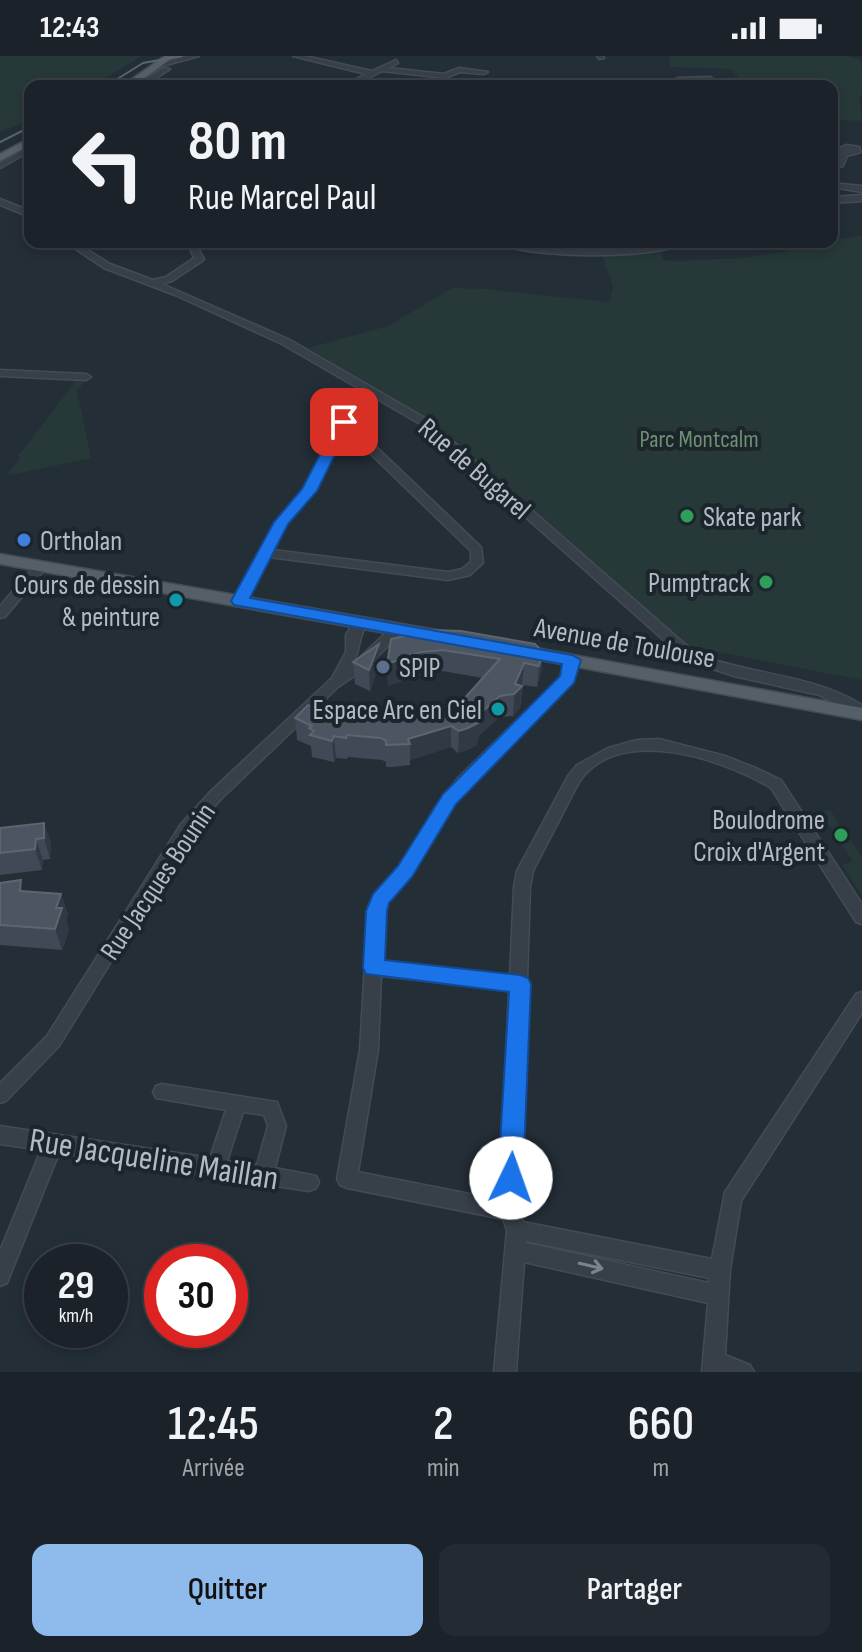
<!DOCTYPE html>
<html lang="fr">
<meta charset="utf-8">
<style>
body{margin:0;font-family:"Sofia Sans Condensed",sans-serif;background:#242a31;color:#f1f3f6;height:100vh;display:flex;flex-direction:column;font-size:30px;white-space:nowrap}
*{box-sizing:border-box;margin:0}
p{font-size:26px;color:#a0a4a8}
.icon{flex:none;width:44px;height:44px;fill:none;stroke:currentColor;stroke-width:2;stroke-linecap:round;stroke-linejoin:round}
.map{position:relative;height:1316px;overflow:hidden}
.panel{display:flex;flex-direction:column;background:#1b2229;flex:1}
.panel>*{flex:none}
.guide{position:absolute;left:24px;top:24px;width:814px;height:168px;border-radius:16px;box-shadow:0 4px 12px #0003,0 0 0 2px #393f46;background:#1b2229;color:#f1f3f6;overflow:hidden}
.speed{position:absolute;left:24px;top:1188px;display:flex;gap:16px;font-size:40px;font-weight:700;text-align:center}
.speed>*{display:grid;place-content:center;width:104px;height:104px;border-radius:50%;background:#1b2229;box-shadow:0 4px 12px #0003,0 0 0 2px #393f46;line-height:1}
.speed small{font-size:20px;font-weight:400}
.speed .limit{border:12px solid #d22;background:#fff;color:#111}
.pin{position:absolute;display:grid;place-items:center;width:68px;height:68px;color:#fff;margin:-34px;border-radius:16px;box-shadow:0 4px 12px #0006}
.me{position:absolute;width:88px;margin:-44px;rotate:3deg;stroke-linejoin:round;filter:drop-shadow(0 0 6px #0008)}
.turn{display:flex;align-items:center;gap:28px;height:168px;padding:0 32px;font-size:36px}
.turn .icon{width:104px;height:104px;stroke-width:2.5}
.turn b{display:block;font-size:56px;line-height:68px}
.eta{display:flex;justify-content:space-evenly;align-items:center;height:136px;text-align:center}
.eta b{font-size:48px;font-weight:600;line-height:56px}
.primary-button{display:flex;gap:16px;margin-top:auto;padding:16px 32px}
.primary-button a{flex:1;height:92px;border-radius:16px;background:#8fbbec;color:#111;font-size:32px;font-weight:600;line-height:92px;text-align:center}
.primary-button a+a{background:#242a31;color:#f1f3f6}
.status{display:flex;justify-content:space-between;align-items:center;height:56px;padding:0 40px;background:#1b2229;direction:ltr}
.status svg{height:22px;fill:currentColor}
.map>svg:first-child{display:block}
.green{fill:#263838}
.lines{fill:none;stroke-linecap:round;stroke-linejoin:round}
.minor-casing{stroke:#434b54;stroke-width:3}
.major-casing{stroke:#434b54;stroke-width:3}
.minor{fill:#373f48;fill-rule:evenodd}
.major{fill:#555f68;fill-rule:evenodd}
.tram{stroke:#59646e;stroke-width:2}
.wall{fill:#3f4a56}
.shaded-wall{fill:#2f3a45}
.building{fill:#4b5662;stroke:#5b6671;stroke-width:2}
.oneway{stroke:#7b838c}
.route{fill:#1a73e8;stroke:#114b97;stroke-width:2}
.leisure-dot{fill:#2e9e5b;stroke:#1c242c;stroke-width:3}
.shop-dot{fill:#3f7fe0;stroke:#1c242c;stroke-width:3}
.culture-dot{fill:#0f9aa8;stroke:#1c242c;stroke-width:3}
.service-dot{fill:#5c6f8a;stroke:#1c242c;stroke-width:3}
.labels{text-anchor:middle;stroke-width:8;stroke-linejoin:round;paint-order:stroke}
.far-park-label{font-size:24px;fill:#6c9271;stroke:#1c242c}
.street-label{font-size:28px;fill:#b2bac4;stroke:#1c242c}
.poi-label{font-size:28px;fill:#b2bac4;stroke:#1c242c;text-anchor:end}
.near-street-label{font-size:34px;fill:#b2bac4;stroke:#1c242c}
</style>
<div class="status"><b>12:43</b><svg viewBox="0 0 49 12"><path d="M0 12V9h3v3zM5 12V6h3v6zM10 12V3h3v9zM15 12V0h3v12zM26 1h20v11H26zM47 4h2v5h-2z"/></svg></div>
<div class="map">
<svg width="862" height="1316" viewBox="0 0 862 1316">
<rect width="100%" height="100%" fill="#242e37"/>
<g class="green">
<polygon points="0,0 142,0 92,30 30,30 30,64 0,76"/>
<polygon points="669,0 845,0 859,3 862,10 862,39 859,39 862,65 832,64 832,30 745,30 731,13 670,11"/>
<polygon points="832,176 844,183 862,179 862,624 686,590 443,373 308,292 388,270 452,232 485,233 609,246 613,231 601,196 661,196 663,204 674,205 744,202 788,195 782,186 832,186"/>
<polygon points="76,325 84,326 77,335 91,402 6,420 21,401 18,400"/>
<polygon points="830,754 862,801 862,840 842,809 853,805 820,756"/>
</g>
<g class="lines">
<g class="minor-casing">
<g id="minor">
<polygon points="187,0 199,0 159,11 156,9"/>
<polygon points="293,0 305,0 372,15 396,4 398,7 389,12 444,18 459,12 488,16 484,18 460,16 445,22 382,15 353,30 343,30 366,18"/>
<polygon points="597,0 603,0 604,2 599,3"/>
<polygon points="164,12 170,13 144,30 135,30"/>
<polygon points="710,21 717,26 715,30 683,30 674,24 678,22"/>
<polygon points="532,24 599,24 603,26 599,28 527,30"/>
<polygon points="847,89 859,91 861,96 847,100 843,110 832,113 832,108 837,107 840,98 833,95"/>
<polygon points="30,90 30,95 0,112 0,107"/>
<polygon points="832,127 862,130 862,136 832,131"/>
<polygon points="862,139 862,145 832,147 832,141"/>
<polygon points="0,143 30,155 30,161 0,149"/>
<path d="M65 186H75L110 208 153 224 166 221 194 202 187 186H195L204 203 202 205 172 225 162 228 290 284 430 365 696 598C750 619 812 618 862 649V661L819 639 734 620 686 604 422 369 282 288 175 239 104 212Z"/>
<path d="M406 186H434C428 190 412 190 406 186Z"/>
<path d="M495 186 592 193 688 186C657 204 526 203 495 186Z"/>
<polygon points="0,314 86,318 91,321 86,324 0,320"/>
<path d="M331 341 335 342 348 364 481 491 483 507 470 519 448 524 269 501 245 548H235L234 545 275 466 304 434 339 366 326 344ZM346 374 471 495V506L462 513 448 516 273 494 286 467 315 435Z"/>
<polygon points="41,506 45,507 47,510 45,513 5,561 0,562 0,550 37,507"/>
<path d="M360 563 367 567C358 581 361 594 352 609L393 570H403L405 573 366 612 338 631 221 743 191 776 59 990 6 1045 0 1047V1027L47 980 181 768 211 735 332 622 346 596V579L355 564Z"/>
<path d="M572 600 579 604 573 625 468 730 446 758 411 820 387 847 384 855 382 906 510 920 514 831 517 815 568 720 577 709 608 692 637 684 659 683 725 700 758 713 781 724 862 848V868L856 866 771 732C724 704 624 669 582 722 576 730 572 740 567 749 556 771 544 793 533 815L530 831 527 924 528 928 526 932 519 1155 523 1166 712 1203 725 1136 856 938 862 936V957L741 1145 730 1214 725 1299 750 1309 754 1316H702L708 1247 524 1206 516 1316H494L507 1174 503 1163 347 1132 340 1129 337 1123 360 994 368 855 374 840 399 812 436 750 458 722 562 620 565 604ZM381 920 509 934 500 1144 358 1116 378 994ZM526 1185 709 1222V1227L526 1187Z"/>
<path d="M162 1028 277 1046 286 1070 275 1112 316 1120 319 1126 316 1132 309 1135 59 1097 7 1227 0 1230V1195L41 1094 0 1088V1070L210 1102 226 1054 156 1042 153 1036 156 1030ZM243 1056 264 1059 268 1070 257 1109 227 1105Z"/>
</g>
</g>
<g class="major-casing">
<g id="major">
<polygon points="165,0 175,0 133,30 122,30"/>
<polygon points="30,82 30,89 0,105 0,98"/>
<polygon points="0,498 442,575 450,581 442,587 0,508"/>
<polygon points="519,589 862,652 862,664 513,599 510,595"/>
</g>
</g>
<use href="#minor" class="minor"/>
<use href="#major" class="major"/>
<g class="tram">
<polyline points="106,30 143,7 182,0"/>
<polyline points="0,86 30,71"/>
</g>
</g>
<g class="wall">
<polygon points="391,583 543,596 541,617 537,631 523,629 520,652 513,660 499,661 478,681 477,689 467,694 458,697 451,691 410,704 410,709 393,711 386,711 386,706 382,704 348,701 347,703 336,702 334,706 312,701 311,690 297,684 295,662 353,661 353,664 377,666 419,659 462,645 483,622 442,615 421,618 388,630 387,608"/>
<polygon points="379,588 379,609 370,635 355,628 353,606"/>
<polygon points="44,767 51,788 50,803 43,804 42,814 0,819 0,772"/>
<polygon points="0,827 25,835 61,838 68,859 66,864 69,874 62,894 0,889"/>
</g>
<g class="shaded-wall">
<polygon points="379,588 379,609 370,635 369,614"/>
<polygon points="421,596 421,618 388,630 387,608"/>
<polygon points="543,596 541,617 537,631 539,610"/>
<polygon points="524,607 520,652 513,660 515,628"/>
<polygon points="500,640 499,661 478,681 477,689 467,694 458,697 459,675"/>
<polygon points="451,670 451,691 410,704 410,688 408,683"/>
<polygon points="334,680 336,702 334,706 332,685"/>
<polygon points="44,767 51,788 50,803 44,782"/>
<polygon points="36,783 43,804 42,814 35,793"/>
<polygon points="61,838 68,859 66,864 69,874 62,894 55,873 56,852"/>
</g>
<g class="building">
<polygon points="431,574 461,575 535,588 543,596 539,610 524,607 515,628 522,630 514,638 500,640 473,664 478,667 468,672 459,675 451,670 408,683 410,688 386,689 386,685 381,682 347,679 346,682 334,680 332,685 310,679 314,675 309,672 312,670 295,662 308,649 353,661 352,664 377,666 378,663 419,659 462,645 500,603 443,594 421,596 387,608 391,583"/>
<polygon points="379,588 369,614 353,606"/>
<polygon points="44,767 44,782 36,783 35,793 0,797 0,772"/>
<polygon points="21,824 20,835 61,838 56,852 62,852 55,873 0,869 0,827"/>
</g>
<defs><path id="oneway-shaft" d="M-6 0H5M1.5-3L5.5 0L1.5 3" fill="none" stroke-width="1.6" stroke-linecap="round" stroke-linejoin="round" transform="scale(2)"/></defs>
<use class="oneway" href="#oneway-shaft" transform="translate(591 1210) rotate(13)"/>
<polygon class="route" points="344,362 351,366 317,435 288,468 250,542 572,599 581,604 574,627 456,748 412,821 389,847 387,855 385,904 520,919 528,922 531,928 523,1122 519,1130 511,1134 502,1130 498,1122 509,936 366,918 363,912 366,855 373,838 398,810 443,738 560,620 562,608 234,549 231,545 274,466 302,433 337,366"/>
<g class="leisure-dot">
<circle cx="687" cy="460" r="8"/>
<circle cx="766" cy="526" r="8"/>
<circle cx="841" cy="779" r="8"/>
</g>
<circle class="shop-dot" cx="24" cy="484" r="8"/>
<g class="culture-dot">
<circle cx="176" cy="544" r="8"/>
<circle cx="498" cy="653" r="8"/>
</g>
<circle class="service-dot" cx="383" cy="611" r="8"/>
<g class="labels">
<g class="far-park-label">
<text x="699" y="391">Parc Montcalm</text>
</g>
<g class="street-label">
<text transform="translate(475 412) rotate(41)" y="10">Rue de Bugarel</text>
<text transform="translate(625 586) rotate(10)" y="10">Avenue de Toulouse</text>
<text transform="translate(157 825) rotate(-56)" y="10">Rue Jacques Bounin</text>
</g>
<g class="poi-label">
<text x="703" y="470" text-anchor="start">Skate park</text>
<text x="40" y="494" text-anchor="start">Ortholan</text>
<text x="750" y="536">Pumptrack</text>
<text x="160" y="538">Cours de dessin<tspan x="160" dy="32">&amp; peinture</tspan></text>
<text x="399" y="621" text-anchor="start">SPIP</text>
<text x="482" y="663">Espace Arc en Ciel</text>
<text x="825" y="773">Boulodrome<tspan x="825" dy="32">Croix d'Argent</tspan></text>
</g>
<g class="near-street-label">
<text transform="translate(154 1102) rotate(9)" y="12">Rue Jacqueline Maillan</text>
</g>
</g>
</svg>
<div class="speed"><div>29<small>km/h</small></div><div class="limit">30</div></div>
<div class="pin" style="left:344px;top:366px;background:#d93025"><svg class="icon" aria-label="arrive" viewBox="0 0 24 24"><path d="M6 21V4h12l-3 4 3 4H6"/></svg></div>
<svg class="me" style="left:511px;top:1122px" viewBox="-20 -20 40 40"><circle r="19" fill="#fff"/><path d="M0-13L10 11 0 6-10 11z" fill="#1a73e8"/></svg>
<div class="guide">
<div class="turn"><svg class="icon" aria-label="left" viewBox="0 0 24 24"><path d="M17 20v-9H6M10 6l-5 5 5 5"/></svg><div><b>80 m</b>Rue Marcel Paul</div></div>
</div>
</div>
<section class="panel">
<div class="eta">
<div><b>12:45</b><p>Arrivée</p></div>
<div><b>2</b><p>min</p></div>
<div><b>660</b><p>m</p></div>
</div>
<div class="primary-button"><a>Quitter</a><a>Partager</a></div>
</section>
